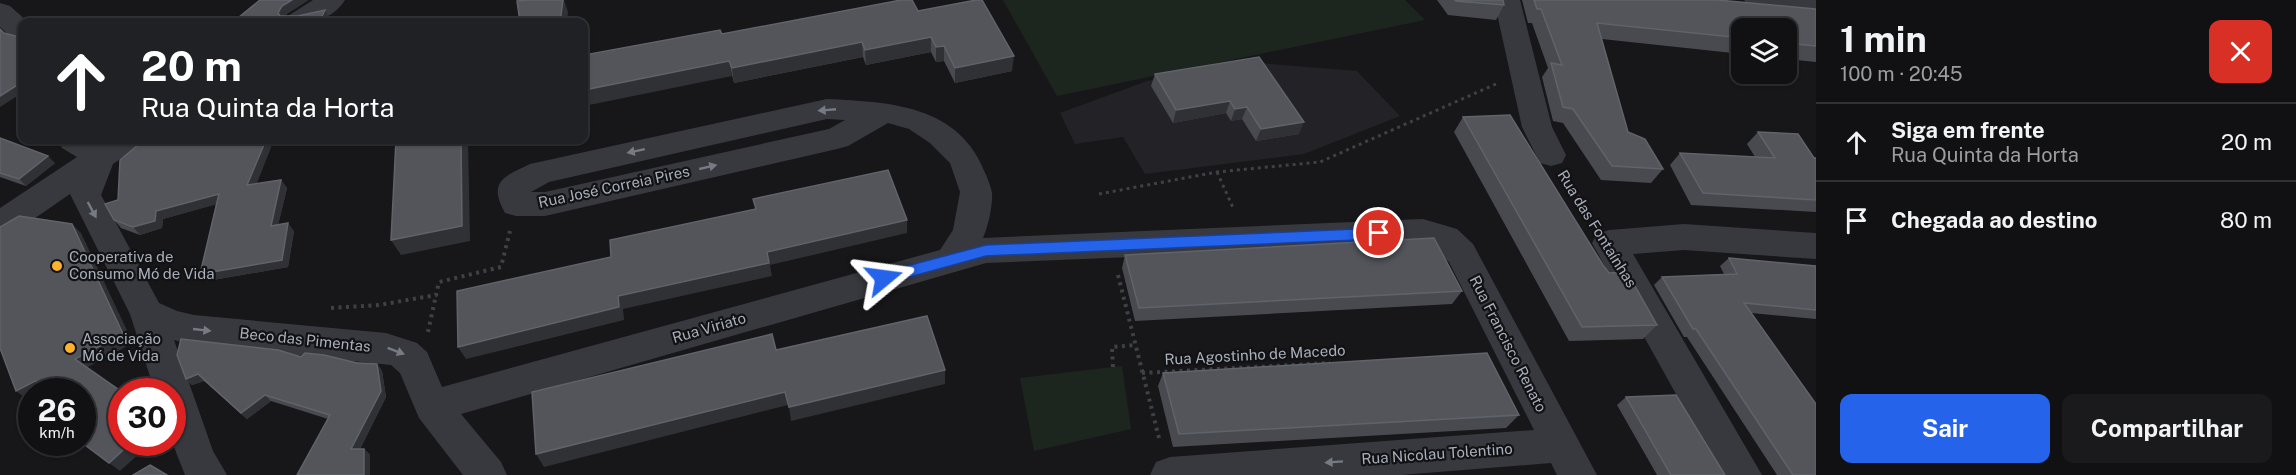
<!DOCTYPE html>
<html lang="pt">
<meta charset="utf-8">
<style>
body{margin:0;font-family:"Public Sans",sans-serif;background:#1a1a1d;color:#f1f3f6;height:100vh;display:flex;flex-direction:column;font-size:22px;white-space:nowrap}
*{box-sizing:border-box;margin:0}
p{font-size:20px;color:#9c9da0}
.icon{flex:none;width:33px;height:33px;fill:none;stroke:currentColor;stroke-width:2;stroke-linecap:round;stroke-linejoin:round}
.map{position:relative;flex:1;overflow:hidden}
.details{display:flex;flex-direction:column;background:#111114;width:480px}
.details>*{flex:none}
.top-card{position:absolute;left:18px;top:18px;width:570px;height:126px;border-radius:12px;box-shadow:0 2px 4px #0004,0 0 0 2px #303134;background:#202124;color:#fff;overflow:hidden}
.controls{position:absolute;left:1731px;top:18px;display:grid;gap:12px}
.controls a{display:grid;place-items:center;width:66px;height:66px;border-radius:12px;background:#111114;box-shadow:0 2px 4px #0004,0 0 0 2px #303134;font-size:30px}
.speed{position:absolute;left:18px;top:378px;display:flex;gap:12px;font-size:30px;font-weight:700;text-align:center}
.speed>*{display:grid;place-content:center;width:78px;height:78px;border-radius:50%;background:#111114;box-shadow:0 2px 4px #0004,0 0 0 2px #303134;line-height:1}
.speed small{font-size:15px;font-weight:400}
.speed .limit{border:9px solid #d22;background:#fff;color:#111}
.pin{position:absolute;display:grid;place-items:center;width:51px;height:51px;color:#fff;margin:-26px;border:3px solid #fff;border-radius:50%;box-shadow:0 2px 6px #0007}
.me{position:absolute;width:66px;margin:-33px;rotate:74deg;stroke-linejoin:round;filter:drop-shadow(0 0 4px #0008)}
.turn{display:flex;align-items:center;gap:21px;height:126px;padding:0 24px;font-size:27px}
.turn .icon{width:78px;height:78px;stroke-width:2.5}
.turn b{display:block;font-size:42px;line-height:51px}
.round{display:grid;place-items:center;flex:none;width:63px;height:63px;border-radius:12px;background:#1a1a1d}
.head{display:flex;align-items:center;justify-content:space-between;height:102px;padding:0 24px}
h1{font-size:36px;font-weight:700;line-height:45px}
.primary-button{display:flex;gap:12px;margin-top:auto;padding:12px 24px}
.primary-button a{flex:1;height:69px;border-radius:12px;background:#2563eb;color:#fff;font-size:24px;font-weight:700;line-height:69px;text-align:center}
.primary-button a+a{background:#1a1a1d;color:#f1f3f6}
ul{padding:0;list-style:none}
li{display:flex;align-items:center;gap:18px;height:78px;padding:0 24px;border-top:2px solid #303134}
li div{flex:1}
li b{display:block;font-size:22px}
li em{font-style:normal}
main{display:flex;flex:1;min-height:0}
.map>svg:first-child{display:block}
.built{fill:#232327}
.green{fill:#1d261e}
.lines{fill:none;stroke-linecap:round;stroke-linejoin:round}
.path-far1{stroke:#3e4146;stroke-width:3;stroke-dasharray:3 4;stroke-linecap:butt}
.path{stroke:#3e4146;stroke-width:4;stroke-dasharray:3 4.5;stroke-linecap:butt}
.minor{fill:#38393f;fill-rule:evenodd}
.wall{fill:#484a4f}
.shaded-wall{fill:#303135}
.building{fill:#53555b;stroke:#60636a;stroke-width:1.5}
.oneway{fill:#767a83}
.route{fill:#2563eb;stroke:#184099;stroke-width:1.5}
.poi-dot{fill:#ffb22a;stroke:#121215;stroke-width:2}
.labels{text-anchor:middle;stroke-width:4.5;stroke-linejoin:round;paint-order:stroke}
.street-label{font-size:15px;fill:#a8afbb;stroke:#121215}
.poi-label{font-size:15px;fill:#a8afbb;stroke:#121215;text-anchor:start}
</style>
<main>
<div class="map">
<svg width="1816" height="475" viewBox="0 0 1816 475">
<rect width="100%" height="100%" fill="#17171a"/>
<polygon class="built" points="1247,62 1357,71 1400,116 1304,154 1145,174 1123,137 1075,144 1060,113 1147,81"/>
<g class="green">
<polygon points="1003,0 1405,0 1425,20 1057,96"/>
<polygon points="1122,366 1131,429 1034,451 1020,378"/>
</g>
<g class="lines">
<g class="path-far1">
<polyline points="1217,172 1234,210"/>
<polyline points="1566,178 1591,215"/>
<polyline points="1099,194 1217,172 1320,162 1496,84"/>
</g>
<g class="path">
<polyline points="1590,214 1593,219"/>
<polyline points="1118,275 1160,442"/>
<polyline points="331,308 379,305 436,295 439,282 501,267 510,231"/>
<polyline points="428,332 436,295"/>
<polyline points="1113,367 1112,347 1135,345"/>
<polyline points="1142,373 1330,363"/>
</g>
<g class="minor">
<path d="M313 0H345C330 23 309 22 285 22L288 16Z"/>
<polygon points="1494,0 1520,0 1552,127 1566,155 1562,163 1551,166 1540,163 1522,127"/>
<polygon points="1744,0 1816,0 1816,14 1757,8 1748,6"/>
<polygon points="0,3 10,6 28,22 22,22 22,41 12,38 0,27"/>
<path d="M827 99C891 102 960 105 986 175 988 180 991 187 992 193 993 205 988 227 983 238L1423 219 1457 229 1473 244 1597 475H1557L1551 463 1401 475H1150L1156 462 1170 457 1534 430 1449 262 1434 248 1423 245 986 263 461 414 501 462 507 475H463L419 418 400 373 391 365 194 345 174 340 213 451 227 475H185L172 442V392H155L130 314 70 194 12 234 0 238V208L77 157 62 148 58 140H96L100 142 103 140H140L136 148 113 164 101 195 159 303 177 311 194 315 386 333 417 343 427 352 442 387 940 250 953 230 960 192 950 163 930 143 909 129 888 123 848 146 837 149 545 216H516L505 213C487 181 505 176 530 164ZM827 119 845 120 829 129 545 192H531L549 182Z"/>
<polygon points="1684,224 1816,233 1816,259 1684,250 1633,254 1762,475 1721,475 1592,243 1597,234 1609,230"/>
</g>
</g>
<g class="wall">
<polygon points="1437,0 1503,0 1504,5 1496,20 1448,15"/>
<polygon points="1522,0 1718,0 1816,9 1816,62 1786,59 1786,28 1742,28 1742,54 1602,39 1628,132 1663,169 1651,183 1601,180 1563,123 1553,121 1542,77 1548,68 1532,23 1528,23"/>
<polygon points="918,11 1012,71 955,83 944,61 936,62 931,52 866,65 863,57 734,83 722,34"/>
<polygon points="1259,57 1299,134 1256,141 1242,119 1231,121 1226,113 1173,123 1151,86 1155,74"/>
<polygon points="1463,117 1657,325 1643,339 1569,341 1454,132"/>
<polygon points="1758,132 1816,158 1816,212 1691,205 1670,165 1680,153 1755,157 1747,144"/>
<polygon points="0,138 55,163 26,186 0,177"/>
<polygon points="281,180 287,188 278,225 294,231 288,267 207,281 200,274 216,204 163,219 162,228 140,235 121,228 114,220 257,184"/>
<polygon points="1125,255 1462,291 1452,304 1135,321 1122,268"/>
<polygon points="1729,258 1816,266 1816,319 1751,313 1816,475 1777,475 1687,337 1684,337 1654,285 1662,277 1724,274 1720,266"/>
<polygon points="301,357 377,364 382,371 386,397 360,449 364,449 370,455 370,475 297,475 328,419 271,401 247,419 204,381 192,385 186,379"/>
<polygon points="1163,373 1519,415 1506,428 1173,447 1158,386"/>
<polygon points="1626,397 1725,475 1657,475 1617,405"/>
</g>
<g class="shaded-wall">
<polygon points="292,0 309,0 287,14 283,21 278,13 282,6"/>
<polygon points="563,0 564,0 568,12 567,22 560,22"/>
<polygon points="325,10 329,18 327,22 319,22"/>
<polygon points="136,17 140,22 134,22"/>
<polygon points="931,37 931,52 866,65 865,50"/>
<polygon points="862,42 863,57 734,83 732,68"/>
<polygon points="944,46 944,61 936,62 936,47"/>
<polygon points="1014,56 1012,71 955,83 955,68"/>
<polygon points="729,61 732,76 584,106 584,90"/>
<polygon points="22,82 22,93 0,107 0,96"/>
<polygon points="1230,101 1226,113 1173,123 1176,110"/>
<polygon points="1247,107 1242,119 1231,121 1235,109"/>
<polygon points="1304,122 1299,134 1256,141 1261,129"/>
<polygon points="266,140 274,140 253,193 247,185"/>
<polygon points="461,140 468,140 470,241 401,255 391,240"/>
<polygon points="48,156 55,163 26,186 19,179"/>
<polygon points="281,180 287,188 276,234 271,226"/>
<polygon points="219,194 225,202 163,219 162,228 140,235 133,227 156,211"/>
<polygon points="907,220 907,233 770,265 772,276 623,309 624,320 466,359 458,347 618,296 767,252"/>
<polygon points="288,223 294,231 288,267 207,281 200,274"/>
<polygon points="72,224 81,233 133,343 86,368 75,359"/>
<polygon points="377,364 382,371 386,397 357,455 351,449"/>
<polygon points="945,370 945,384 791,421 789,407"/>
<polygon points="198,374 204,381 192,385 186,379"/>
<polygon points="35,381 47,389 43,392 32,392 32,398 28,400 16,391"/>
<polygon points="785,392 788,405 544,467 536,454"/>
<polygon points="265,395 271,401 247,419 241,413"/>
<polygon points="132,442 152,442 120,471 109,463"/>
<polygon points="364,449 370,455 370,475 364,475"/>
</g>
<g class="building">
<polygon points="260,0 292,0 282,6 278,13 280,16 298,16 325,10 319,22 233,22"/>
<polygon points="529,0 563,0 560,22 520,22 517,1"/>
<polygon points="901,0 912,0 918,11 976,0 982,0 1014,56 955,68 944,46 936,47 931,37 865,50 862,42 732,68 729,61 584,90 584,55 720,30 722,34"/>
<polygon points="1455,0 1503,0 1504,5 1456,1"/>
<polygon points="1534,0 1718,0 1816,9 1816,46 1786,43 1786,28 1742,28 1742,38 1597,23 1628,132 1645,139 1663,169 1612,166 1573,109 1563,107 1551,63 1562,65 1541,9 1537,9"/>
<polygon points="136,17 134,22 101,22"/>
<polygon points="0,29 4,33 15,36 22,35 22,82 0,96"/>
<polygon points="1259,57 1304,122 1261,129 1247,107 1235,109 1230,101 1176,110 1155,74"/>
<polygon points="1510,115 1603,265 1609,273 1627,272 1657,325 1582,327 1463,117"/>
<polygon points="1758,132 1798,134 1814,158 1816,158 1816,200 1703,193 1680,153 1775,158"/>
<polygon points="0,138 48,156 19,179 0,173"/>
<polygon points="144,140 266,140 247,185 281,180 271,226 288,223 282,260 200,274 219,194 156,211 155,221 133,227 114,220 105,204 118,200 120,160"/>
<polygon points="396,140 461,140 462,226 391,240"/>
<polygon points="888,170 907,220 767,252 769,263 618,296 619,307 458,347 457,291 611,257 610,240 756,209 753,199"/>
<polygon points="19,216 72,224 123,334 75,359 122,392 122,442 132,442 109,463 81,442 82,442 82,419 86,416 82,414 82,392 51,392 35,381 16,391 0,348 0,227"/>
<polygon points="1434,238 1462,291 1139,308 1125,255"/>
<polygon points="1729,258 1816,266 1816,310 1744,303 1816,404 1816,475 1793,475 1696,329 1693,329 1662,277 1737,274"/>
<polygon points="927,316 945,370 789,407 785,392 536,454 532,392 772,334 776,350"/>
<polygon points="181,339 278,350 301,357 305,353 324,355 357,363 377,364 381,391 351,449 364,449 364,475 297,475 330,415 265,395 241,413 198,374 186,379 177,355"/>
<polygon points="1487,353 1519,415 1179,434 1163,373"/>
<polygon points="1676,395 1725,475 1671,475 1626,397"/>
<polygon points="150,465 167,475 133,475"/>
</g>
<defs><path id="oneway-solid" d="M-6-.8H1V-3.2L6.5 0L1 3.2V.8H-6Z" transform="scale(1.5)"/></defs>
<g class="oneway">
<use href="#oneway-solid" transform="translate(827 110) rotate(175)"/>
<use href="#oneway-solid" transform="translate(636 151) rotate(168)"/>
<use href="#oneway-solid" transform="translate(708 167) rotate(-13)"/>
<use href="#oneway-solid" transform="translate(92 210) rotate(62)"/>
<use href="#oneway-solid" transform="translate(202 330) rotate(6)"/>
<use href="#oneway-solid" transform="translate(396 351) rotate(21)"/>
<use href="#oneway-solid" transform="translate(1334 462) rotate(176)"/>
</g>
<polygon class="route" points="1379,228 1386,233 1379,239 986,256 884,284 879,282 877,278 879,274 884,272 986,245"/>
<g class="poi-dot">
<circle cx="57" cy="266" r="6"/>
<circle cx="70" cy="348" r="6"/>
</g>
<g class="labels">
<g class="street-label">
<text transform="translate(614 187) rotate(-12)" y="5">Rua José Correia Pires</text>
<text transform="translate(1597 229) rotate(58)" y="5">Rua das Fontaínhas</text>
<text transform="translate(709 328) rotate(-16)" y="5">Rua Viriato</text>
<text transform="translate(305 340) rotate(6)" y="5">Beco das Pimentas</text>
<text transform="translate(1508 344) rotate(63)" y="5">Rua Francisco Renato</text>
<text transform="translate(1255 355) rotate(-3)" y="5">Rua Agostinho de Macedo</text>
<text transform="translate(1437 454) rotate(-4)" y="5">Rua Nicolau Tolentino</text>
</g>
<g class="poi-label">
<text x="69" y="262">Cooperativa de<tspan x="69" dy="17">Consumo Mó de Vida</tspan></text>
<text x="82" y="344">Associação<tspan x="82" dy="17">Mó de Vida</tspan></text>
</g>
</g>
</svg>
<div class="controls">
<a><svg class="icon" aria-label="layers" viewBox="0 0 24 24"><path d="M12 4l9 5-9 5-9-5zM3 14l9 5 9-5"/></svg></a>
</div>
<div class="speed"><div>26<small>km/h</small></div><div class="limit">30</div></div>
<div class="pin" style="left:1379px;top:233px;background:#d93025"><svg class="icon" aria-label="arrive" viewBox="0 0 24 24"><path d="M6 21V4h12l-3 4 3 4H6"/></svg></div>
<svg class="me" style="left:884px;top:278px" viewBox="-20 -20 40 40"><path d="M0-17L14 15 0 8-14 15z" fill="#2563eb" stroke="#fff" stroke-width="4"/></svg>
<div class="top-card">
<div class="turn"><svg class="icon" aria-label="ahead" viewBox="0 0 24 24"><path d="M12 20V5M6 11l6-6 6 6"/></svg><div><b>20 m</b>Rua Quinta da Horta</div></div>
</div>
</div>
<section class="details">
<div class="head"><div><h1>1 min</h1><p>100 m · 20:45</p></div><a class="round" style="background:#d93025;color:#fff"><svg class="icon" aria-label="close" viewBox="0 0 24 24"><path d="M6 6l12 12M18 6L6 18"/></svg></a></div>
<ul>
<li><svg class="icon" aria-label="ahead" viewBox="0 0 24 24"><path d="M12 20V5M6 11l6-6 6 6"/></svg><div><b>Siga em frente</b><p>Rua Quinta da Horta</p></div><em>20 m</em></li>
<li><svg class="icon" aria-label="arrive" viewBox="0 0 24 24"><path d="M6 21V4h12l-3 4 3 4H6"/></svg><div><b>Chegada ao destino</b></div><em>80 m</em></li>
</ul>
<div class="primary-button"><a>Sair</a><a>Compartilhar</a></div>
</section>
</main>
